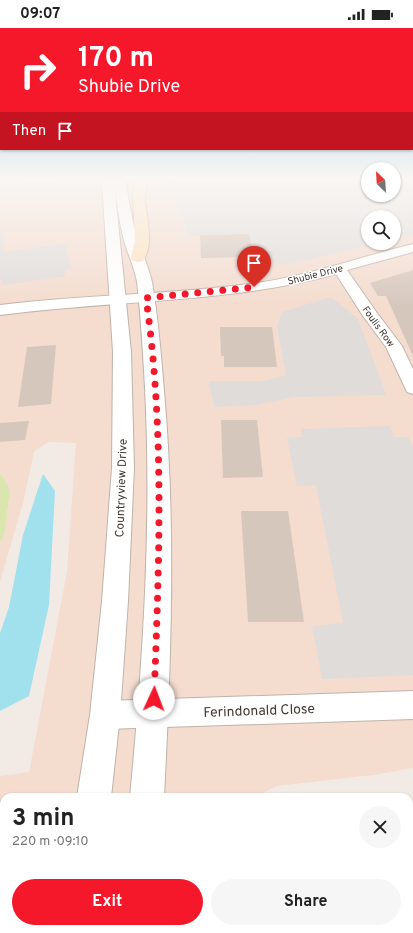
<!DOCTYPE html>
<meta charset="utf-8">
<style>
body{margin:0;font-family:Overpass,sans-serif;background:#f6f6f6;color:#222;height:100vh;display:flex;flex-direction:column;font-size:15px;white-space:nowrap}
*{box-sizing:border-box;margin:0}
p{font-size:13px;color:#767676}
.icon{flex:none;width:22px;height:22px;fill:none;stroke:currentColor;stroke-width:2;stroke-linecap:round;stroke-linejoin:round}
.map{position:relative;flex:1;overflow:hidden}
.details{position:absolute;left:0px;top:765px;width:413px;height:140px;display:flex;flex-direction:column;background:#fff;border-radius:12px 12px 0 0;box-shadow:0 1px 3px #0004}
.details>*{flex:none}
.banner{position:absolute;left:0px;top:0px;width:413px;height:122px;box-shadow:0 1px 3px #0004;background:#f5182a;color:#fff;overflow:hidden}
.needle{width:26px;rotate:335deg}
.controls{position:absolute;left:361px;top:134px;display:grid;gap:8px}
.controls a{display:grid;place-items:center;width:40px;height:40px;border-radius:50%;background:#fff;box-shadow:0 1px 3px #0004;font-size:20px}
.pin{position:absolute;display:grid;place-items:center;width:34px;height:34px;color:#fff;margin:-41px -17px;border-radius:50% 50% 50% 0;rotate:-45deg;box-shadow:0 0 4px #0007}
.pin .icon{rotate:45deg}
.me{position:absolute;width:44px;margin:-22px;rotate:2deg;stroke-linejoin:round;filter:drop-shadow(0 0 3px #0008)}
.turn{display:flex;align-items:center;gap:14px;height:84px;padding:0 12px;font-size:18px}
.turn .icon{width:52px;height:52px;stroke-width:2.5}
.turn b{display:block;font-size:28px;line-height:34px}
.then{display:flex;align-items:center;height:38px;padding:0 12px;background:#0003;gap:8px;font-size:15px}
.round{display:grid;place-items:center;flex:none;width:42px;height:42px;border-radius:21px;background:#f6f6f6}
.head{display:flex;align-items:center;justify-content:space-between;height:68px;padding:0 12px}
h1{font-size:24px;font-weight:700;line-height:30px}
.button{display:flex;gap:8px;margin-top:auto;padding:8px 12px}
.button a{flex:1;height:46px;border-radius:24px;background:#f5182a;color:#fff;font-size:16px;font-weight:700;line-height:46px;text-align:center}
.button a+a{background:#f6f6f6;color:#222}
.status{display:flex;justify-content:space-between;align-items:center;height:28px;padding:0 20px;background:#fff;direction:ltr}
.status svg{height:11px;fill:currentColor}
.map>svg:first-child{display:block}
.commercial{fill:#f4dccf;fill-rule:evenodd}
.green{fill:#dae6ae}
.parking{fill:#e0dcda}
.water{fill:#a1e1ee}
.building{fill:#d6c7bd}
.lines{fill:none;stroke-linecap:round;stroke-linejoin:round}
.minor-casing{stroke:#c0b3aa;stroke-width:2}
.tertiary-casing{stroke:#c0b3aa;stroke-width:2}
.secondary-casing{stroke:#d4b697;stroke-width:2}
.minor{fill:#fff;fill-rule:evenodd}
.tertiary{fill:#fff;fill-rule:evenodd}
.secondary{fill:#fde2c3;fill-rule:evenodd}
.route{stroke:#f5182a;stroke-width:7;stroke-dasharray:0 12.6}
.labels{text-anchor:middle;stroke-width:3;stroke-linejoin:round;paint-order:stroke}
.far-street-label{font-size:10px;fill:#443a34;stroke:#fff}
.street-label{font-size:12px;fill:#443a34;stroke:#fff}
.near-street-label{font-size:14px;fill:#443a34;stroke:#fff}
</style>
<div class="status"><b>09:07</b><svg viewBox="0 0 49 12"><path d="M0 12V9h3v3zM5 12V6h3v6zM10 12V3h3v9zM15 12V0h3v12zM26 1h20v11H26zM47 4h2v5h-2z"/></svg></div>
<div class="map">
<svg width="413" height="905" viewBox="0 0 413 905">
<rect width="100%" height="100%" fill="#f2ebe5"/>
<g class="commercial">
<path d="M0 151H368V167H394V151H413V740L373 747 277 758 254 769H4V808L0 807V748L29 744 67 544 76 415 48 414 34 424 23 475 0 554V515L5 504 10 463 0 444ZM368 189H394V215H368Z"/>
<polygon points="4,855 4,901 221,901 222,905 0,905 0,875"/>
</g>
<g class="green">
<polygon points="0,444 10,462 5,504 0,515"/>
<polygon points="0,807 4,808 4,855 0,875"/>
</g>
<g class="parking">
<polygon points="29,151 59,151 61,157 0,164 0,155"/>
<polygon points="176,151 368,151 368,167 394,167 394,151 413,151 413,207 394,211 394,189 368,189 368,215 379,215 284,237 254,229 249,206 188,208 175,170"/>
<polygon points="4,205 4,224 65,216 72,241 65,242 65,248 3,257 2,252 0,252 0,206"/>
<polygon points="331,269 358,291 386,367 294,369 256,377 214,379 209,353 264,353 286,347 277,299 282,284"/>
<polygon points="390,398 394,409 409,409 413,419 413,647 322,651 312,598 343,595 316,457 297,458 287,410 302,409 301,401"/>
</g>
<g class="water">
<polygon points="43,446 55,463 49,577 29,668 0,683 0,605 9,579 23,507"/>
<polygon points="409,774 413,775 413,851 409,854"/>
<polygon points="286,901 359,901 355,905 289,905"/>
</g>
<g class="building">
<polygon points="249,206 254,229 201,230 200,207"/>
<polygon points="413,242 413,328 386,268 378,268 370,255"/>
<polygon points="220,299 272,299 277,339 224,339 224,328 221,328"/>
<polygon points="56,317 51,376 18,379 27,319"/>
<polygon points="221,392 257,392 263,449 223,450"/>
<polygon points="29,393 25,412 0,414 0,395"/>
<polygon points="241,483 288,483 304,594 248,594"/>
</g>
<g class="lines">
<g class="minor-casing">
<g id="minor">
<path d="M413 216V224L347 242 377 285 402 318 413 341V366L407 364 386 319 363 288 336 246C226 276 112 272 0 287V277C87 266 176 267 263 254 314 246 363 228 413 216Z"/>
<polygon points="413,663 413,691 105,701 95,697 91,687 95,677 105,673"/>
</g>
</g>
<g class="tertiary-casing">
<g id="tertiary">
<polygon points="110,151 114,154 131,324 134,440 128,573 120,687 111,769 77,769 90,687 102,573 112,440 113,324 102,154 104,152"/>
<path d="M113 151H125C129 172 132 195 139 215 143 228 149 240 152 254 158 290 161 326 164 363 176 498 171 634 164 769H130C143 633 152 497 145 360 143 325 141 290 137 254 135 241 129 229 125 216 119 195 117 172 113 151Z"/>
<polygon points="58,901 96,901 95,905 57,905"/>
<rect x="119" y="901" width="38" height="4"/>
</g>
</g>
<g class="secondary-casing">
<path id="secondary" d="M136 151H148C147 157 145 164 145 170 146 189 155 216 143 233L138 234 133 233 131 230 135 213 133 168Z"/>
</g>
<use href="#minor" class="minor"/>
<use href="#tertiary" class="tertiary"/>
<use href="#secondary" class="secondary"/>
</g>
<linearGradient id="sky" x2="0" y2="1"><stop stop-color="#8bc6ea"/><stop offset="0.54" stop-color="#f9f6f3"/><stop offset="1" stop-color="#f9f6f3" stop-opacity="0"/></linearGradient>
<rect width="413" height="278" fill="url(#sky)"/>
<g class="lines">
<path class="route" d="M154 671C159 537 165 403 146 270L254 259"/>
</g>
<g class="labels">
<g class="far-street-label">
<text transform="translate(315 246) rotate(-14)" y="4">Shubie Drive</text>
<text transform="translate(379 298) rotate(54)" y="4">Foulis Row</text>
</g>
<g class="street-label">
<text transform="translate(121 460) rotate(-88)" y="4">Countryview Drive</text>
</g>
<g class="near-street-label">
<text transform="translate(259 682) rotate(-2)" y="5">Ferindonald Close</text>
</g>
</g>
</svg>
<div class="controls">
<a><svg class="needle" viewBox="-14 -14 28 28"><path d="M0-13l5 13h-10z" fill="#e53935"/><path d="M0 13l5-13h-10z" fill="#767676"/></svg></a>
<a><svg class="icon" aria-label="search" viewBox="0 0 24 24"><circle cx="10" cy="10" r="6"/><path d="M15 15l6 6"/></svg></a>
</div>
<div class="pin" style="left:254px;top:259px;background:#d93025"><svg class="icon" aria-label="arrive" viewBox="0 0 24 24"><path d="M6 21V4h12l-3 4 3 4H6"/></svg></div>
<svg class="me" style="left:154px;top:671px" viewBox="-20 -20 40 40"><circle r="19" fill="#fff"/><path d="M0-13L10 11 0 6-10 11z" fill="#f5182a"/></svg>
<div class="banner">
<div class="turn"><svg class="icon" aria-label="right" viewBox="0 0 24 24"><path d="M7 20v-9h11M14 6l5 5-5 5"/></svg><div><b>170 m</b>Shubie Drive</div></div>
<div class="then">Then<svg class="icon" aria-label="arrive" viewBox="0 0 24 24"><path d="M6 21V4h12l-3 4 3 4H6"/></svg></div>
</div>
<section class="details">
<div class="head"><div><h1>3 min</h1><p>220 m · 09:10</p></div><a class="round"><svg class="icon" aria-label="close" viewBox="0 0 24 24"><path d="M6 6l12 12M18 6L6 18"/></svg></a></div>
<div class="button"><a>Exit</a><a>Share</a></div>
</section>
</div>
